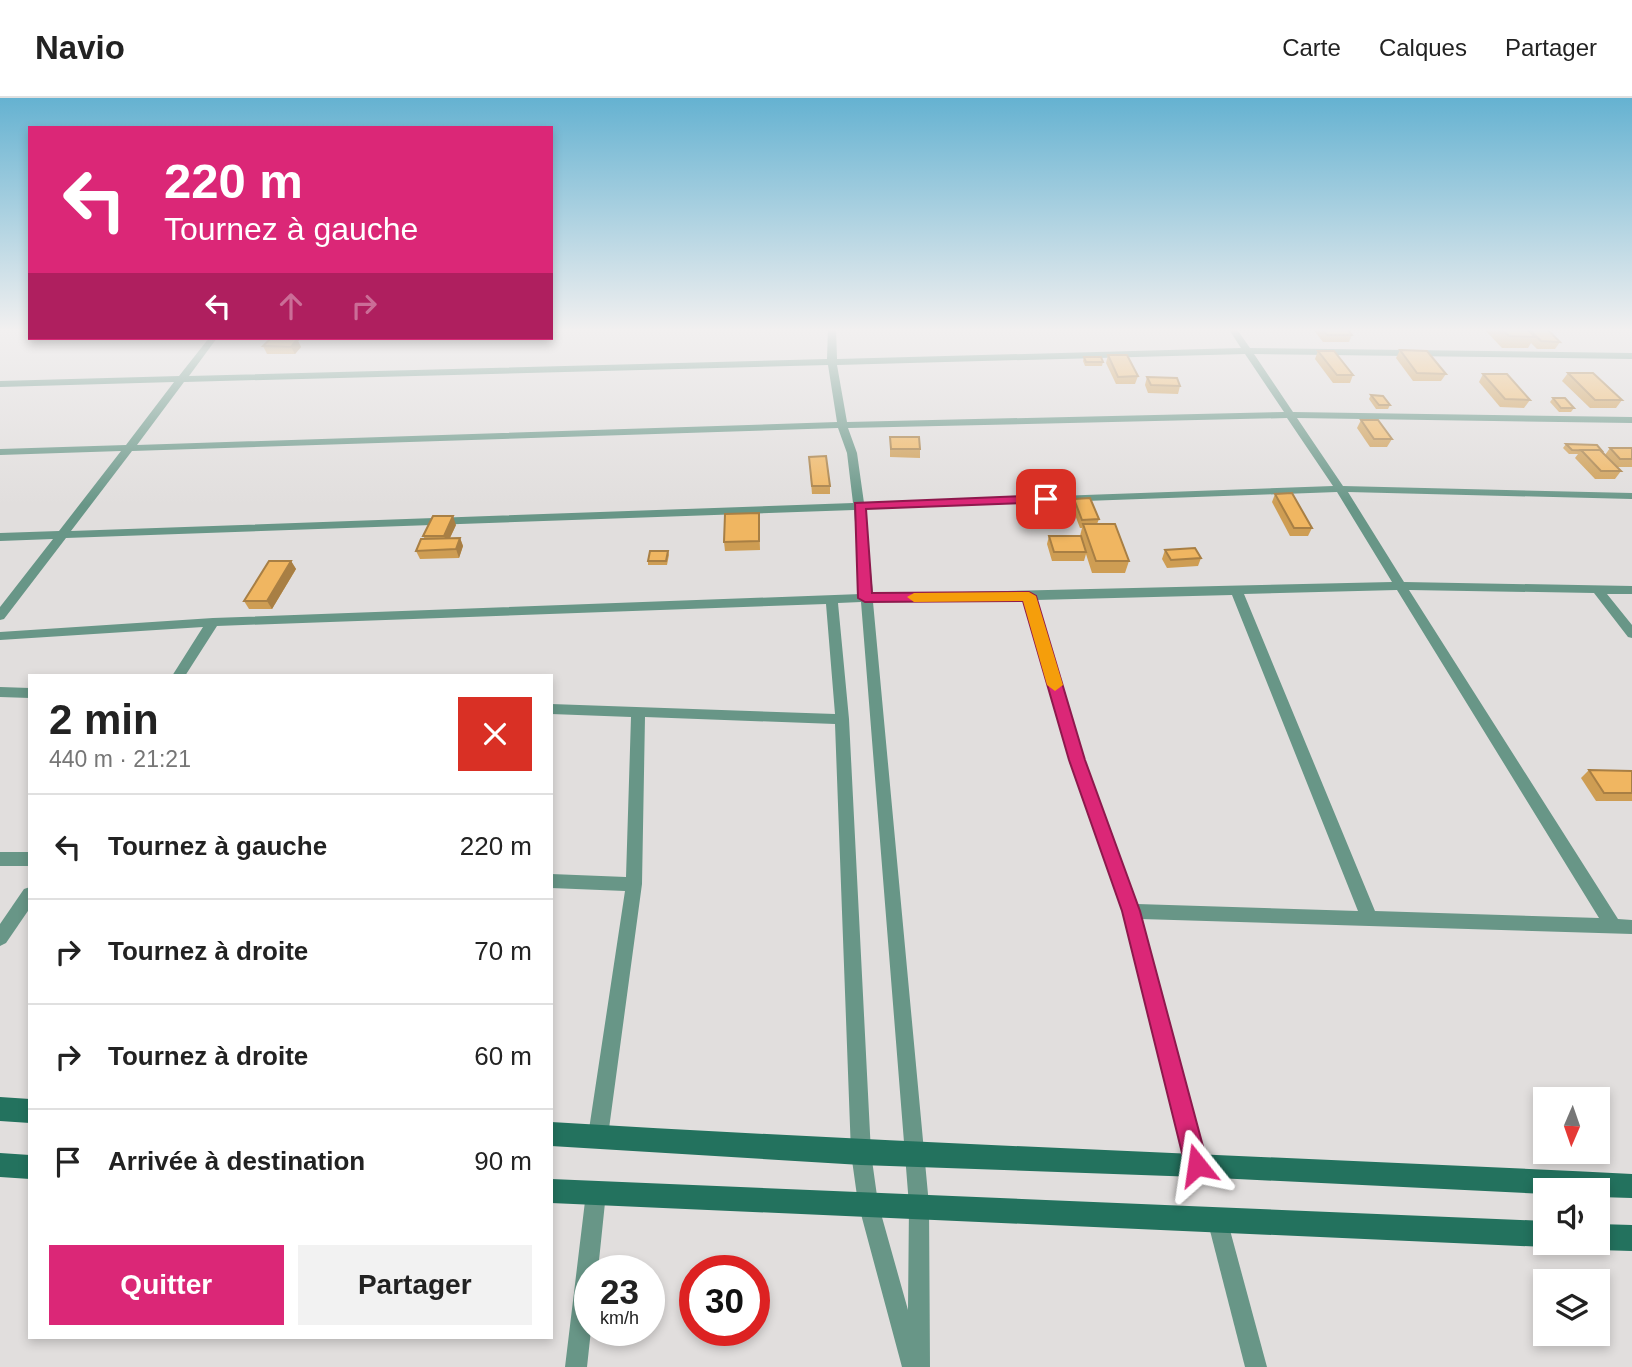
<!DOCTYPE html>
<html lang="fr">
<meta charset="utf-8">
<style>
body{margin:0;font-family:Arial,sans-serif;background:#f2f2f2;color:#222;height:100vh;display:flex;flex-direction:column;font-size:26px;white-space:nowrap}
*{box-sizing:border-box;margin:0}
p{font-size:23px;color:#767676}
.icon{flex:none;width:38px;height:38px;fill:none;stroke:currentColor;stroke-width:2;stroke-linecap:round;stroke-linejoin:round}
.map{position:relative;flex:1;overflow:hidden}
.sheet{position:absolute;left:28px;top:576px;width:525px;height:665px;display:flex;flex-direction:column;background:#fff;border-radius:0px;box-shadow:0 4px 10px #0003}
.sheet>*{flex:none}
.banner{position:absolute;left:28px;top:28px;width:525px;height:214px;border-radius:0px;box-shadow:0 4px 10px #0003;background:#db2777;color:#fff;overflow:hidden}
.needle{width:46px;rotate:182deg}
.tools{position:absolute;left:1533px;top:989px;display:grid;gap:14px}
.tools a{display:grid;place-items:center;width:77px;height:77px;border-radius:0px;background:#fff;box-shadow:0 4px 10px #0003;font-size:35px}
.speed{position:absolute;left:574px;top:1157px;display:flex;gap:14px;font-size:35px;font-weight:700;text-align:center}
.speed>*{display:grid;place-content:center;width:91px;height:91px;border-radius:50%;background:#fff;box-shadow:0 4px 10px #0003;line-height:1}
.speed small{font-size:18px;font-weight:400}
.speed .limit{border:10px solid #d22;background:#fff;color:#111}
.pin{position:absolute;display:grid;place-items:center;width:60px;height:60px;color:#fff;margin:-30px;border-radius:14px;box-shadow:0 4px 10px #0006}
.me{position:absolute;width:77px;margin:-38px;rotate:345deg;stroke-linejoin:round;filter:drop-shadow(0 0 5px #0008)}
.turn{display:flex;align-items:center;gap:24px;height:147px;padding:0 21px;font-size:32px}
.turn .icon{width:91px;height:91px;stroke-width:2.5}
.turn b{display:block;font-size:49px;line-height:60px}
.lanes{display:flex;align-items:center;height:66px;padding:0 21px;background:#0003;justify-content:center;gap:35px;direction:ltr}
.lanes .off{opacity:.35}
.round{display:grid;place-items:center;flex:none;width:74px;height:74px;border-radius:0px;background:#f2f2f2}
.summary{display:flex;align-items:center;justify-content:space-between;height:119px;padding:0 21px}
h1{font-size:42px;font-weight:800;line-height:52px}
.primary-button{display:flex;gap:14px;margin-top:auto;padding:14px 21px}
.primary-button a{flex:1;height:80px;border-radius:0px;background:#db2777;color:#fff;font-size:28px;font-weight:800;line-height:80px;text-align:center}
.primary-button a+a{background:#f2f2f2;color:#222}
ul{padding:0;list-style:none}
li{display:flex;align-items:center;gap:21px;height:105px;padding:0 21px;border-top:2px solid #e0e0e0}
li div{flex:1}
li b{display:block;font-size:26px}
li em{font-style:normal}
header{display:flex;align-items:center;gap:42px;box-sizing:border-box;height:98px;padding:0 35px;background:#fff;border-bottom:2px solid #e0e0e0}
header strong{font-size:33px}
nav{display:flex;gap:38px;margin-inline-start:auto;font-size:24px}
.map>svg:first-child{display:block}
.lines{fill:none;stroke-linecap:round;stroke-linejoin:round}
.street{fill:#689687;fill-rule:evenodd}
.secondary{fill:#23725e;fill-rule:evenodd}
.wall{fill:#ce9d53}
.shaded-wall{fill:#a87f44}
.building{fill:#f0b661;stroke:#a87f44;stroke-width:2}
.route{fill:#db2777;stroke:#8e194d;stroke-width:2}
.slow{fill:#f59e0b}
</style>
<header>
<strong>Navio</strong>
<nav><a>Carte</a><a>Calques</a><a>Partager</a></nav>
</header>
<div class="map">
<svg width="1632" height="1269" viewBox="0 0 1632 1269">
<rect width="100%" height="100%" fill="#e1dedd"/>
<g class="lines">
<g class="street">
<path d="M828 230H836L837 261 1241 250 1228 230H1236L1250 250 1632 255V261L1254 256 1293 314 1632 319V325L1297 320 1343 388 1632 395V401L1348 394 1404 484 1632 488V496H1607L1632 527V540L1628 539 1594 495 1409 492 1618 821 1632 822V836L1141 821 1207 1067 1204 1074 1197 1077 1190 1074 1187 1067 1123 813 1070 662 1024 502 873 504 929 1107 930 1269H902L858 1105 851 1055 835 626 645 619 642 786 608 1038 605 1045 598 1048 591 1045 588 1038 625 793 551 790V776L626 779 631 619 551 616V606L835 616 826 506 217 528 185 578H172L203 529 0 542V534L213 520 861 496 854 412 66 440 4 521 0 522V509L53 441 0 443V435L59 433 121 353 0 357V351L126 347 174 284 0 289V283L179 278 209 240H217L189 278 827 261ZM1245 256 1284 314 847 324 837 267ZM828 267 837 324 137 347 184 284ZM1287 320 1333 388 864 405 857 355 848 330ZM838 330 847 355 853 405 71 433 132 353ZM1337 394 1392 484 873 496 865 411ZM1397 492 1599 820 1375 813 1244 496ZM1232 497 1358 813 1137 806 1084 662 1036 502ZM861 504 909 1107 908 1212 878 1105 871 1055 849 621 838 505Z"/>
<polygon points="0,589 30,590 30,600 0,599"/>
<rect x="0" y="754" width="30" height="14"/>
<polygon points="30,789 30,810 6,845 0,848 0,826 24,791"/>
<polygon points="596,1085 603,1088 606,1095 598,1172 590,1172 591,1232 587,1269 565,1269 586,1095 589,1088"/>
<polygon points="1217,1111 1224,1114 1227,1121 1267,1269 1245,1269 1207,1121 1210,1114"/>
</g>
<g class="secondary">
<polygon points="0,999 30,1001 30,1025 0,1023"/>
<path d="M551 1024C911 1046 1272 1058 1632 1076V1100L1598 1099V1092H1545V1096L1197 1079 861 1067 551 1048Z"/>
<polygon points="0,1055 30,1057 30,1081 0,1079"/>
<polygon points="551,1081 1545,1123 1545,1144 1554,1144 1545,1149 551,1105"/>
<polygon points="1598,1126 1632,1127 1632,1153 1598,1152 1589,1148 1587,1144 1598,1144"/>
</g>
</g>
<g class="wall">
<polygon points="1312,230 1347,230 1352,237 1349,244 1323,244"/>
<polygon points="1483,230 1546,230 1560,244 1555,251 1537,251 1531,245 1528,250 1502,250"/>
<polygon points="274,240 302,240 298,243 301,249 295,256 267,256 263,248 275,241"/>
<polygon points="1400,252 1446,276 1441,283 1413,283 1396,260"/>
<polygon points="1318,253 1353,277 1350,285 1333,285 1315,261"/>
<polygon points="1108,257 1138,278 1135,286 1116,286 1106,265"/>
<polygon points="1084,259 1103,264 1102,268 1085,268 1083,263"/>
<polygon points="1568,275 1622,302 1616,310 1590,310 1562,283"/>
<polygon points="1483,276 1530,302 1524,310 1500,309 1479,284"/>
<polygon points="1147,279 1180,288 1178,296 1148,295 1145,287"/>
<polygon points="1371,297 1390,307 1388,311 1376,311 1369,301"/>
<polygon points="1553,300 1574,310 1571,314 1559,314 1550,304"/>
<polygon points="1361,322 1392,341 1387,349 1370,349 1357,330"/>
<polygon points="890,339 920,351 920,360 890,359"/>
<polygon points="1566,346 1602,353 1602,354 1605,357 1610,350 1632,350 1632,369 1616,369 1621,373 1615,381 1595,381 1575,360 1578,356 1569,356 1563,350"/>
<polygon points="809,359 830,388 830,396 812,396"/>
<polygon points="1275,396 1312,430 1308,438 1290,438 1272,404"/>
<polygon points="1074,401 1099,421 1097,426 1129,463 1125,475 1092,475 1086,456 1084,463 1052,463 1047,446 1049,438 1080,438 1082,430 1080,430 1072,409"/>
<polygon points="759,415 760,452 725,453 724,444"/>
<polygon points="456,427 450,440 460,440 463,448 459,460 420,461 416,453 425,441 423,438"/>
<polygon points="1165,452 1201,460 1198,468 1167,470 1162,461"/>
<polygon points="668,453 669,457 667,467 648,467 648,463"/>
<polygon points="291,463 296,471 272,511 249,511 244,503"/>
<polygon points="1589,672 1632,673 1632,703 1596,703 1581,680"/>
</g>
<g class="shaded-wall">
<polygon points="294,240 302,240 298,243 301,249 295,256 291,249 295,243"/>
<polygon points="453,418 456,427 447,446 444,438"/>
<polygon points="460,440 463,448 459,460 456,451"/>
<polygon points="291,463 296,471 272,511 267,503"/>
</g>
<g class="building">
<polygon points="1321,230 1347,230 1352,237 1327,237"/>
<polygon points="1500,230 1526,230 1535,239 1509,238"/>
<polygon points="1528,230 1546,230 1560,244 1541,243"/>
<polygon points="270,241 297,241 291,249 263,248"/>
<polygon points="1400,252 1427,253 1446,276 1417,275"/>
<polygon points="1318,253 1334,253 1353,277 1337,277"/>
<polygon points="1108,257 1127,257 1138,278 1118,279"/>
<polygon points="1084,259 1101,259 1103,264 1086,264"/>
<polygon points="1568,275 1593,275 1622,302 1595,302"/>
<polygon points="1483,276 1507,276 1530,302 1505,301"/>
<polygon points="1147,279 1177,280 1180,288 1151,287"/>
<polygon points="1371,297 1383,298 1390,307 1379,307"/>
<polygon points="1553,300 1565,300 1574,310 1561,310"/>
<polygon points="1361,322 1378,322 1392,341 1374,341"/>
<polygon points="890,339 919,339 920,351 891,351"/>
<polygon points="1566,346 1597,347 1602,353 1572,352"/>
<polygon points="1610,350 1632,350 1632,361 1620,361"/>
<polygon points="1581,352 1600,352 1621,373 1601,373"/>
<polygon points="826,358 830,388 812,388 809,359"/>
<polygon points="1292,395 1312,430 1294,430 1275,396"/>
<polygon points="1090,400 1099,421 1082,422 1074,401"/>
<polygon points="759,415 759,443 724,444 725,416"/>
<polygon points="433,418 453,418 444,438 423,438"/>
<polygon points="1083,426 1115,426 1129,463 1096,463"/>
<polygon points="1049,438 1081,438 1086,454 1054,454"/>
<polygon points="460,440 456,451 416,453 421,441"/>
<polygon points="1195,450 1201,460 1171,462 1165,452"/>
<polygon points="650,453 668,453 666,463 648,463"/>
<polygon points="269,463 291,463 267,503 244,503"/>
<polygon points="1589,672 1632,673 1632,695 1604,695"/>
</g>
<linearGradient id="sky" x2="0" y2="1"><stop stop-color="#65b2d1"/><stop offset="0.57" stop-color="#f2f0f0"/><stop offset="1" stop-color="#f2f0f0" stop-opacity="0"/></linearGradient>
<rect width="1632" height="407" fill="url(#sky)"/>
<polygon class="route" points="1046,397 1053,401 1051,404 866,411 872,495 1029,494 1036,498 1085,662 1140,813 1208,1067 1205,1075 1197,1078 1189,1075 1185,1067 1122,813 1069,662 1023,503 865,504 858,500 855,405"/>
<polygon class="slow" points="1029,494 1036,498 1063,587 1055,593 1047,587 1023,503 914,504 907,499 914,495"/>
</svg>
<div class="tools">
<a><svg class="needle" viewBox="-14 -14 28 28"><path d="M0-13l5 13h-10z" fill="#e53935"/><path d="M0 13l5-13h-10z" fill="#767676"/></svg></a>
<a><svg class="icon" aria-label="sound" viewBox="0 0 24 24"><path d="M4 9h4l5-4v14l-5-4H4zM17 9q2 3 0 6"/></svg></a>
<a><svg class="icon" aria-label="layers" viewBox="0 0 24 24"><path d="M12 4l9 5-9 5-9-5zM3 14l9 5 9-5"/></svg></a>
</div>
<div class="speed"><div>23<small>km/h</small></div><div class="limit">30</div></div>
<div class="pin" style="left:1046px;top:401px;background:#d93025"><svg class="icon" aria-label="arrive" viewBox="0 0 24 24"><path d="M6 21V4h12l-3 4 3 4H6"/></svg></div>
<svg class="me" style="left:1197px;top:1067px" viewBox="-20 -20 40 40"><path d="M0-17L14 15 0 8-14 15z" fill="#db2777" stroke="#fff" stroke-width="4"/></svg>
<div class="banner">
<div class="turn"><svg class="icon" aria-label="left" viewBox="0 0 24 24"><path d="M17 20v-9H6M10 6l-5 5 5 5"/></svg><div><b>220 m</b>Tournez à gauche</div></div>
<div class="lanes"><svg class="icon" aria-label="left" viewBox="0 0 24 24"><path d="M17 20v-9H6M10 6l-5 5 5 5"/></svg><svg class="icon off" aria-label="ahead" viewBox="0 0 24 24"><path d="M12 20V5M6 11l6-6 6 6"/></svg><svg class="icon off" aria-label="right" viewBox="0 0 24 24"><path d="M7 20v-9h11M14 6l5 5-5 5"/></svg></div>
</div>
<section class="sheet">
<div class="summary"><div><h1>2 min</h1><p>440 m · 21:21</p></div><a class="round" style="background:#d93025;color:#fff"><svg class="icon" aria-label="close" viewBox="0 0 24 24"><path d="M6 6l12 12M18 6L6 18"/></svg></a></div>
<ul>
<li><svg class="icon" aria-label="left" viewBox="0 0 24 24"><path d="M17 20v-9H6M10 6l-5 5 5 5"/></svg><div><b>Tournez à gauche</b></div><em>220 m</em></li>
<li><svg class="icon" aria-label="right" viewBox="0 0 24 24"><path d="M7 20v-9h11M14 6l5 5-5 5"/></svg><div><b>Tournez à droite</b></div><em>70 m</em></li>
<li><svg class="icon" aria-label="right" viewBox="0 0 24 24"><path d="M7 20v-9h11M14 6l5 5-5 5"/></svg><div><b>Tournez à droite</b></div><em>60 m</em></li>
<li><svg class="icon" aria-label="arrive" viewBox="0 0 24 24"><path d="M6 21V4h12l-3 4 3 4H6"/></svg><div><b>Arrivée à destination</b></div><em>90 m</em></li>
</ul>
<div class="primary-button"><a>Quitter</a><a>Partager</a></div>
</section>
</div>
